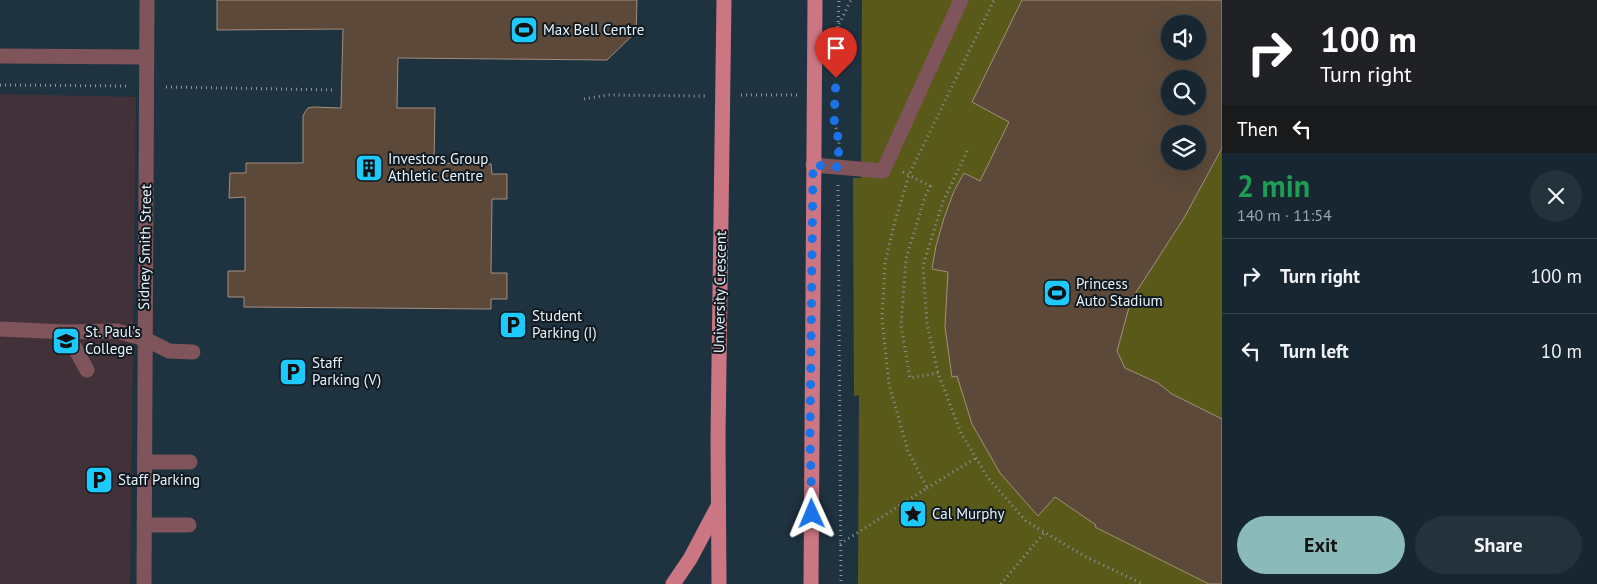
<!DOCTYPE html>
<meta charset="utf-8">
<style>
body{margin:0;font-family:"PT Sans",sans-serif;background:#24323c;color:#f1f3f6;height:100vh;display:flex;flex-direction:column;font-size:19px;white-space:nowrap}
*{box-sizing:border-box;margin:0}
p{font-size:16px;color:#9ea5ab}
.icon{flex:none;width:28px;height:28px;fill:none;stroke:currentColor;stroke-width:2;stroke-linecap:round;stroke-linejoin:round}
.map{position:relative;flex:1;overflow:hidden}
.sheet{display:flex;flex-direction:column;background:#172630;width:375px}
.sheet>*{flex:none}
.top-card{background:#202124;color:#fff;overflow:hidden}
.tools{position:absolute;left:1161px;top:15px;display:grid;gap:10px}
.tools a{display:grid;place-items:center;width:45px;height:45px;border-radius:50%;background:#172630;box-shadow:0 5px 20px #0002,0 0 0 1px #36434c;font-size:25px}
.pin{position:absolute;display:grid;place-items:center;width:42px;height:42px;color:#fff;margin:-51px -21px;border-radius:50% 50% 50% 0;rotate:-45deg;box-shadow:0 0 5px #0007}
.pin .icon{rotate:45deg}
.me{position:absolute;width:55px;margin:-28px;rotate:359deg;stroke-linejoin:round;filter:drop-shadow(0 0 4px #0008)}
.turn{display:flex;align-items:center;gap:18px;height:105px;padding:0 15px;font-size:22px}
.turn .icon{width:65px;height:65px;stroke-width:2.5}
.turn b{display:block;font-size:35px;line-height:42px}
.then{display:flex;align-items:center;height:48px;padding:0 15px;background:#0003;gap:10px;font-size:19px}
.round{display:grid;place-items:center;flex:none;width:52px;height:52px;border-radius:26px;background:#24323c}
.headline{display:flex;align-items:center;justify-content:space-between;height:85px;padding:0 15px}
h1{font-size:30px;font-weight:600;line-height:38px;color:#1e9e55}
.primary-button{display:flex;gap:10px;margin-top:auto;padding:10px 15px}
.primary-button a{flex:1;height:58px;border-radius:30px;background:#8bbbb9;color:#111;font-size:20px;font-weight:600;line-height:58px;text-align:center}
.primary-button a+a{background:#24323c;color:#f1f3f6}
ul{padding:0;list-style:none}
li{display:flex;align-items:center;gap:15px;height:75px;padding:0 15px;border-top:1px solid #36434c}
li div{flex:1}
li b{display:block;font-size:19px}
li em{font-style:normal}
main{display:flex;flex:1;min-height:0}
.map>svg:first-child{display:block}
.education{fill:#43313a}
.green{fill:#595a19;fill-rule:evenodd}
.building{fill:#5c493a;stroke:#a48e7e;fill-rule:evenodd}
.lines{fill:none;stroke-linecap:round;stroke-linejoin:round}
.path{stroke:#8897a2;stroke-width:3;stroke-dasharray:1 4;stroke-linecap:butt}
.minor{stroke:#7f545a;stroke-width:15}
.major{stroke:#cc7683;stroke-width:15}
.route{stroke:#1a73e8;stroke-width:9;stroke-dasharray:0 16.2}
.labels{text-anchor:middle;stroke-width:4;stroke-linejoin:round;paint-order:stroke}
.poi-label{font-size:15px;fill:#e7f3fc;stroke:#11191f;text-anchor:start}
.street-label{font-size:15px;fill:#e7f3fc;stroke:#11191f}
</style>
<main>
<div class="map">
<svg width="1222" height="584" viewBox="0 0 1222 584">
<rect width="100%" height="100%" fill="#1f3240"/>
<polygon class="education" points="0,94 136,97 130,584 0,584"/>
<path class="green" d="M862 0H1222V584H858L859 395 854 396 853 178H861ZM1170 24H1198V51H1170ZM1170 79H1198V106H1170ZM1170 134H1198V161H1170Z"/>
<g class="building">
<polygon points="217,0 637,0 636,32 607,60 398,58 397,108 435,108 434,163 491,164 492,174 507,174 507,199 492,199 491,273 507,273 507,299 491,299 491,309 244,307 244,297 228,297 228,271 245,271 245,197 229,198 230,173 246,173 246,163 303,163 303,116 305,112 308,108 313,107 341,108 343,29 217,30"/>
<path d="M1022 0H1222V148L1184 218 1131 300 1117 351 1125 368 1158 383 1172 394 1222 419V584H1209L1095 527 1096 525 1055 497 1038 516 1000 473 972 424 957 376 952 377 945 327 948 272 932 269 936 246 944 218 954 191 964 173 980 181 1009 122 972 102ZM1170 24H1198V51H1170ZM1170 79H1198V106H1170ZM1170 134H1198V161H1170Z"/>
</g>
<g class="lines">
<g class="path">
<polyline points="839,24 851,0"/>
<polyline points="836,72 839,0"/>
<polyline points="0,85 127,86"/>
<polyline points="166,87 336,90"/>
<polyline points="741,95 797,95"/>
<polyline points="584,99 608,95 705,96"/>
<polyline points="835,123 839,142 839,148"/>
<polyline points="967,151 942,204 923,266 927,324 938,373 961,433 988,478 1026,521 1084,556 1143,584"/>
<polyline points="903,172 930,186 925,197 906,259 901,325 910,378 938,373"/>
<polyline points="838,185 841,584"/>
<polyline points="927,488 976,458"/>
<polyline points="840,544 927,488 908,451 889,384 882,318 885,263 895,221 909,175 994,0"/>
<polyline points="1001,584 1044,533"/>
</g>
<g class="minor">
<polyline points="0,56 146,57"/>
<polyline points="813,165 883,171 961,0"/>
<polyline points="0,329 66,332"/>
<polyline points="87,370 66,332 117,331 145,339 169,351 193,352"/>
<polyline points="145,462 190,462"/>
<polyline points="144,525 189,525"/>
<polyline points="144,584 147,0"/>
</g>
<g class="major">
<polyline points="673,584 690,559 717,508"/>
<polyline points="719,584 718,438 724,0"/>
<polyline points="811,584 815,0"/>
</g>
</g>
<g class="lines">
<polyline class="route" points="812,514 810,438 813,165 838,167 839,142 834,119 836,78"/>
</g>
<defs>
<g id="stadium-square" transform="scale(1.4375)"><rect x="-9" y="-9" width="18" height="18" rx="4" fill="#1ec9fd" stroke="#11191f"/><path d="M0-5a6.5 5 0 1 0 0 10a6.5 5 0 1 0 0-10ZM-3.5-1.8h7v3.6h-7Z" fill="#111"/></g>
<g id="building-square" transform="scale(1.4375)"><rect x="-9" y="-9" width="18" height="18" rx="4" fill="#1ec9fd" stroke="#11191f"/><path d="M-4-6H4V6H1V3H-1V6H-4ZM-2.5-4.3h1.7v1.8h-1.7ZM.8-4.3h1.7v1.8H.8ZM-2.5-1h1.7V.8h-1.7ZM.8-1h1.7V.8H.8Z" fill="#111"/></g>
<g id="parking-square" transform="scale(1.4375)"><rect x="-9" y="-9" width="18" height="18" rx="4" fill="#1ec9fd" stroke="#11191f"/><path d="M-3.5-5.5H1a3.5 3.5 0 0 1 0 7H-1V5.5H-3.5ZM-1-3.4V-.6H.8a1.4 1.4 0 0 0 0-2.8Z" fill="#111"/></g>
<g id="university-square" transform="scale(1.4375)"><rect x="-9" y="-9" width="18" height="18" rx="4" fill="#1ec9fd" stroke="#11191f"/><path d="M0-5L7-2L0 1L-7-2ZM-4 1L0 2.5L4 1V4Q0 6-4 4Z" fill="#111"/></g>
<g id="sight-square" transform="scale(1.4375)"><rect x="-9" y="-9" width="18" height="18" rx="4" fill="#1ec9fd" stroke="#11191f"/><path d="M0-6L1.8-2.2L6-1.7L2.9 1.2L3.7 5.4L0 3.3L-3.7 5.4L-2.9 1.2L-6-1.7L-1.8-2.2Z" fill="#111"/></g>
</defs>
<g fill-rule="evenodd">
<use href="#stadium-square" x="524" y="30"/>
<use href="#building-square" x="369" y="168"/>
<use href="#stadium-square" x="1057" y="293"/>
<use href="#parking-square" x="513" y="325"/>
<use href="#university-square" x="66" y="341"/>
<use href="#parking-square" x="293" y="372"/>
<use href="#parking-square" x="99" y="480"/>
<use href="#sight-square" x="913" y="514"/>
</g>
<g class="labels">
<g class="poi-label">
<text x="543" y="35">Max Bell Centre</text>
<text x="388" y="164">Investors Group<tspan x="388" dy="17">Athletic Centre</tspan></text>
<text x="1076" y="289">Princess<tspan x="1076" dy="17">Auto Stadium</tspan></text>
<text x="532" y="321">Student<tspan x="532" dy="17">Parking (I)</tspan></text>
<text x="85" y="337">St. Paul's<tspan x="85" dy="17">College</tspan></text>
<text x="312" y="368">Staff<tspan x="312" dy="17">Parking (V)</tspan></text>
<text x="118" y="485">Staff Parking</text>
<text x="932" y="519">Cal Murphy</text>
</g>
<g class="street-label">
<text transform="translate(145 247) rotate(-89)" y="5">Sidney Smith Street</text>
<text transform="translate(720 292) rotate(-89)" y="5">University Crescent</text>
</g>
</g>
</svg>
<div class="tools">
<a><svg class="icon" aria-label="sound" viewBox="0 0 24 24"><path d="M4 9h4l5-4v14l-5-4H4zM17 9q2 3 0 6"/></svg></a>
<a><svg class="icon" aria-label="search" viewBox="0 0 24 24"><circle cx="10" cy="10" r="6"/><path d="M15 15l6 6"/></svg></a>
<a><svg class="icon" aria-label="layers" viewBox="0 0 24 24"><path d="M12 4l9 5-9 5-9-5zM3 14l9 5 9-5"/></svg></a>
</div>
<div class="pin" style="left:836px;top:78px;background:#d93025"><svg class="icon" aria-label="arrive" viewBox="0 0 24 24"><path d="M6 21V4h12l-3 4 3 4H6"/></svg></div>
<svg class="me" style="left:812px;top:514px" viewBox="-20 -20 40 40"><path d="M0-17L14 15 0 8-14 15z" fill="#1a73e8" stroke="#fff" stroke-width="4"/></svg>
</div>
<section class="sheet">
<div class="top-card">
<div class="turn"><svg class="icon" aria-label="right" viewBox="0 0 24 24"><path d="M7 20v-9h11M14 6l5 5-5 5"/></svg><div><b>100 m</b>Turn right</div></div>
<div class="then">Then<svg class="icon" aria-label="left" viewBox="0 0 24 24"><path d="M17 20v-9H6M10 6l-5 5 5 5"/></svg></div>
</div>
<div class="headline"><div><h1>2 min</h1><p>140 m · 11:54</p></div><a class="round"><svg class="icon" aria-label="close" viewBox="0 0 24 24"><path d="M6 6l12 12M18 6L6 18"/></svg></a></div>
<ul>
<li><svg class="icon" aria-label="right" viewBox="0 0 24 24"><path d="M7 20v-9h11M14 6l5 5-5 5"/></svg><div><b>Turn right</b></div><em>100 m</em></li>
<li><svg class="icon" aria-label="left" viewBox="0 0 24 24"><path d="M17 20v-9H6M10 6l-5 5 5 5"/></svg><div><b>Turn left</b></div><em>10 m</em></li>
</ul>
<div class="primary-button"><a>Exit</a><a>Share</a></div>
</section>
</main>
